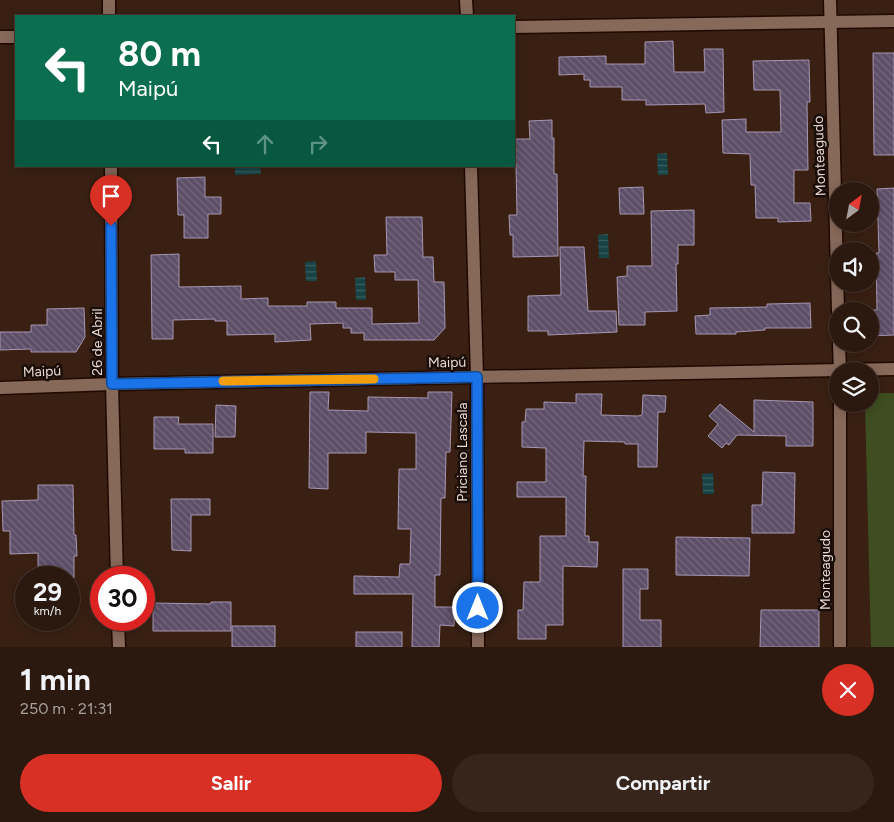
<!DOCTYPE html>
<html lang="es">
<meta charset="utf-8">
<style>
body{margin:0;font-family:Figtree,sans-serif;background:#37251c;color:#f1f3f6;height:100vh;display:flex;flex-direction:column;font-size:19px;white-space:nowrap}
*{box-sizing:border-box;margin:0}
p{font-size:16px;color:#a6a09e}
.icon{flex:none;width:28px;height:28px;fill:none;stroke:currentColor;stroke-width:2;stroke-linecap:round;stroke-linejoin:round}
.map{position:relative;height:647px;overflow:hidden}
.drawer{display:flex;flex-direction:column;background:#2b180e;flex:1}
.drawer>*{flex:none}
.banner{position:absolute;left:15px;top:15px;width:500px;height:152px;border-radius:0px;box-shadow:0 2px 12px #0003,0 0 0 1px #47372e;background:#0b6e4f;color:#fff;overflow:hidden}
.needle{width:32px;rotate:32deg}
.buttons{position:absolute;left:829px;top:182px;display:grid;gap:10px}
.buttons a{display:grid;place-items:center;width:50px;height:50px;border-radius:50%;background:#2b180e;box-shadow:0 2px 12px #0003,0 0 0 1px #47372e;font-size:25px}
.speed{position:absolute;left:15px;top:566px;display:flex;gap:10px;font-size:25px;font-weight:700;text-align:center}
.speed>*{display:grid;place-content:center;width:65px;height:65px;border-radius:50%;background:#2b180e;box-shadow:0 2px 12px #0003,0 0 0 1px #47372e;line-height:1}
.speed small{font-size:12px;font-weight:400}
.speed .limit{border:8px solid #d22;background:#fff;color:#111}
.pin{position:absolute;display:grid;place-items:center;width:42px;height:42px;color:#fff;margin:-51px -21px;border-radius:50% 50% 50% 0;rotate:-45deg;box-shadow:0 0 5px #0007}
.pin .icon{rotate:45deg}
.me{position:absolute;width:55px;margin:-28px;rotate:0deg;stroke-linejoin:round;filter:drop-shadow(0 0 4px #0008)}
.turn{display:flex;align-items:center;gap:18px;height:105px;padding:0 20px;font-size:22px}
.turn .icon{width:65px;height:65px;stroke-width:2.5}
.turn b{display:block;font-size:35px;line-height:42px}
.lanes{display:flex;align-items:center;height:48px;padding:0 20px;background:#0003;justify-content:center;gap:25px;direction:ltr}
.lanes .off{opacity:.35}
.round{display:grid;place-items:center;flex:none;width:52px;height:52px;border-radius:26px;background:#37251c}
.overview{display:flex;align-items:center;justify-content:space-between;height:85px;padding:0 20px}
h1{font-size:30px;font-weight:700;line-height:38px}
.button{display:flex;gap:10px;margin-top:auto;padding:10px 20px}
.button a{flex:1;height:58px;border-radius:30px;background:#d93025;color:#fff;font-size:20px;font-weight:700;line-height:58px;text-align:center}
.button a+a{background:#37251c;color:#f1f3f6}
.map>svg:first-child{display:block}
.green{fill:#3f4e20}
.water{fill:url(#water-rules)}
.building{fill:url(#building-back-hatch);stroke:#a796b2}
.lines{fill:none;stroke-linecap:round;stroke-linejoin:round}
.street-casing{stroke:#1f0901;stroke-width:15}
.street{stroke:#87695a;stroke-width:12}
.route-casing{stroke:#114b97;stroke-width:12}
.route{stroke:#1a73e8;stroke-width:9}
.slow{stroke:#f59e0b;stroke-width:9}
.labels{text-anchor:middle;stroke-width:5;stroke-linejoin:round;paint-order:stroke}
.street-label{font-size:14px;fill:#ead9d0;stroke:#180d08}
</style>
<div class="map">
<svg width="894" height="647" viewBox="0 0 894 647">
<defs>
<pattern id="water-rules" width="6" height="5" patternUnits="userSpaceOnUse" patternTransform="scale(1.25)"><rect width="6" height="5" fill="#184345"/><path d="M0 2.5h6" fill="none" stroke="#3a5e5f"/></pattern>
<pattern id="building-back-hatch" width="6" height="6" patternUnits="userSpaceOnUse" patternTransform="scale(1.25)"><rect width="6" height="6" fill="#5e4f68"/><path d="M-1 5l2 2M0 0l6 6M5-1l2 2" fill="none" stroke="#75687d"/></pattern>
</defs>
<rect width="100%" height="100%" fill="#392013"/>
<polygon class="green" points="870,393 894,393 894,647 871,647 865,404 870,404"/>
<g class="water">
<polygon points="667,153 668,175 658,175 657,154"/>
<polygon points="235,166 260,166 261,174 235,175"/>
<polygon points="608,234 609,258 599,258 598,235"/>
<polygon points="316,261 317,281 306,281 305,262"/>
<polygon points="365,277 366,300 356,300 355,278"/>
<polygon points="713,473 714,494 703,494 702,474"/>
</g>
<g class="building">
<polygon points="673,41 674,72 705,72 704,49 723,49 724,112 706,113 705,104 646,105 646,100 622,100 622,87 590,87 590,80 584,80 584,74 559,75 559,57 606,56 606,64 645,64 645,42"/>
<polygon points="873,53 894,53 894,155 874,155"/>
<polygon points="809,60 810,102 807,102 808,170 794,170 794,203 810,203 811,221 778,222 778,218 756,218 755,185 751,185 750,154 723,153 722,120 746,119 746,132 781,132 780,90 754,90 753,61"/>
<polygon points="552,120 552,138 554,138 554,174 557,174 558,256 513,257 513,235 510,235 509,215 517,215 516,165 514,165 514,139 530,139 529,121"/>
<polygon points="205,177 205,197 221,197 221,214 208,214 208,238 184,238 184,215 178,215 177,178"/>
<polygon points="643,187 644,214 620,214 619,188"/>
<polygon points="894,188 894,335 870,336 870,310 877,310 876,253 879,253 877,189"/>
<polygon points="694,210 694,245 678,245 678,264 676,264 677,311 645,312 645,325 619,325 617,277 627,276 627,266 652,266 651,211"/>
<polygon points="386,217 422,217 423,257 433,257 434,282 444,282 445,328 434,340 364,340 364,333 351,333 351,328 343,328 343,323 310,324 311,340 275,342 275,334 227,335 227,321 215,321 215,319 173,320 173,339 152,339 151,255 179,254 179,287 241,286 241,299 268,298 268,306 307,306 307,302 336,302 336,308 372,308 372,324 419,323 418,280 395,280 395,272 375,272 374,255 387,255"/>
<polygon points="560,247 584,247 588,311 616,311 617,332 548,335 548,331 528,331 528,296 561,295"/>
<polygon points="810,303 811,328 765,328 765,330 736,332 736,334 696,334 695,316 710,315 710,308 767,307 767,304"/>
<polygon points="84,308 85,337 76,352 31,352 31,349 0,350 0,332 31,332 31,325 47,325 47,309"/>
<polygon points="310,392 329,392 328,410 368,411 368,397 428,398 428,392 452,392 450,452 446,452 445,498 441,498 440,575 435,575 435,607 455,607 454,626 440,625 439,647 412,647 413,594 354,594 354,576 399,577 400,564 410,564 411,529 398,529 399,469 416,469 416,433 366,432 366,453 328,453 328,489 309,488"/>
<polygon points="576,394 602,394 601,415 638,416 642,415 643,395 666,396 665,412 658,412 657,467 638,467 638,444 625,444 625,442 584,441 583,476 586,476 585,536 589,536 589,542 598,542 597,567 563,566 563,625 546,625 546,639 518,639 518,610 523,610 524,582 540,582 540,536 566,536 566,497 517,497 517,482 546,482 546,448 522,447 522,422 525,422 526,409 544,409 544,402 576,403"/>
<polygon points="754,400 813,402 813,446 786,446 786,436 737,435 729,445 726,443 722,448 708,436 718,424 709,416 720,404 754,432"/>
<polygon points="216,405 236,406 235,437 215,437"/>
<polygon points="154,417 179,417 178,424 213,424 213,453 185,453 185,449 154,449"/>
<polygon points="763,472 795,473 794,533 752,533 752,505 762,505"/>
<polygon points="38,485 73,485 74,535 76,535 77,556 74,556 74,578 38,578 38,553 10,554 10,531 3,531 2,501 38,500"/>
<polygon points="171,499 210,499 210,515 191,515 191,551 172,550"/>
<polygon points="676,537 750,538 749,576 676,575"/>
<polygon points="623,569 648,569 648,589 640,589 640,620 661,620 661,647 623,647"/>
<polygon points="211,602 231,602 231,631 153,631 153,603 211,604"/>
<polygon points="761,610 819,610 819,647 760,647"/>
<rect x="232" y="626" width="43" height="21"/>
<rect x="356" y="632" width="46" height="15"/>
</g>
<g class="lines">
<g class="street-casing">
<g id="street">
<polyline points="109,0 109,16"/>
<polyline points="466,0 467,16"/>
<polyline points="830,0 838,311"/>
<polyline points="514,27 894,21"/>
<polyline points="0,37 16,37"/>
<polyline points="111,166 112,384 117,578"/>
<polyline points="471,166 477,377 478,647"/>
<polyline points="839,344 840,371"/>
<polyline points="0,388 112,384 894,369"/>
<polyline points="118,620 119,647"/>
<polyline points="840,647 840,404"/>
</g>
</g>
<use href="#street" class="street"/>
</g>
<g class="lines">
<g class="route-casing">
<polyline id="route" points="111,226 112,384 477,377 478,608"/>
</g>
<use href="#route" class="route"/>
<polyline class="slow" points="223,381 374,379"/>
</g>
<g class="labels">
<g class="street-label">
<text transform="translate(819 156) rotate(-92)" y="5">Monteagudo</text>
<text transform="translate(97 342) rotate(-90)" y="5">26 de Abril</text>
<text transform="translate(447 362) rotate(-1)" y="5">Maipú</text>
<text transform="translate(42 371) rotate(-2)" y="5">Maipú</text>
<text transform="translate(462 452) rotate(-90)" y="5">Priciano Lascala</text>
<text transform="translate(825 570) rotate(-90)" y="5">Monteagudo</text>
</g>
</g>
</svg>
<div class="buttons">
<a><svg class="needle" viewBox="-14 -14 28 28"><path d="M0-13l5 13h-10z" fill="#e53935"/><path d="M0 13l5-13h-10z" fill="#a6a09e"/></svg></a>
<a><svg class="icon" aria-label="sound" viewBox="0 0 24 24"><path d="M4 9h4l5-4v14l-5-4H4zM17 9q2 3 0 6"/></svg></a>
<a><svg class="icon" aria-label="search" viewBox="0 0 24 24"><circle cx="10" cy="10" r="6"/><path d="M15 15l6 6"/></svg></a>
<a><svg class="icon" aria-label="layers" viewBox="0 0 24 24"><path d="M12 4l9 5-9 5-9-5zM3 14l9 5 9-5"/></svg></a>
</div>
<div class="speed"><div>29<small>km/h</small></div><div class="limit">30</div></div>
<div class="pin" style="left:111px;top:226px;background:#d93025"><svg class="icon" aria-label="arrive" viewBox="0 0 24 24"><path d="M6 21V4h12l-3 4 3 4H6"/></svg></div>
<svg class="me" style="left:478px;top:608px" viewBox="-20 -20 40 40"><circle r="17" fill="#1a73e8" stroke="#fff" stroke-width="3"/><path d="M0-11L8 9 0 5-8 9z" fill="#fff"/></svg>
<div class="banner">
<div class="turn"><svg class="icon" aria-label="left" viewBox="0 0 24 24"><path d="M17 20v-9H6M10 6l-5 5 5 5"/></svg><div><b>80 m</b>Maipú</div></div>
<div class="lanes"><svg class="icon" aria-label="left" viewBox="0 0 24 24"><path d="M17 20v-9H6M10 6l-5 5 5 5"/></svg><svg class="icon off" aria-label="ahead" viewBox="0 0 24 24"><path d="M12 20V5M6 11l6-6 6 6"/></svg><svg class="icon off" aria-label="right" viewBox="0 0 24 24"><path d="M7 20v-9h11M14 6l5 5-5 5"/></svg></div>
</div>
</div>
<section class="drawer">
<div class="overview"><div><h1>1 min</h1><p>250 m · 21:31</p></div><a class="round" style="background:#d93025;color:#fff"><svg class="icon" aria-label="close" viewBox="0 0 24 24"><path d="M6 6l12 12M18 6L6 18"/></svg></a></div>
<div class="button"><a>Salir</a><a>Compartir</a></div>
</section>
